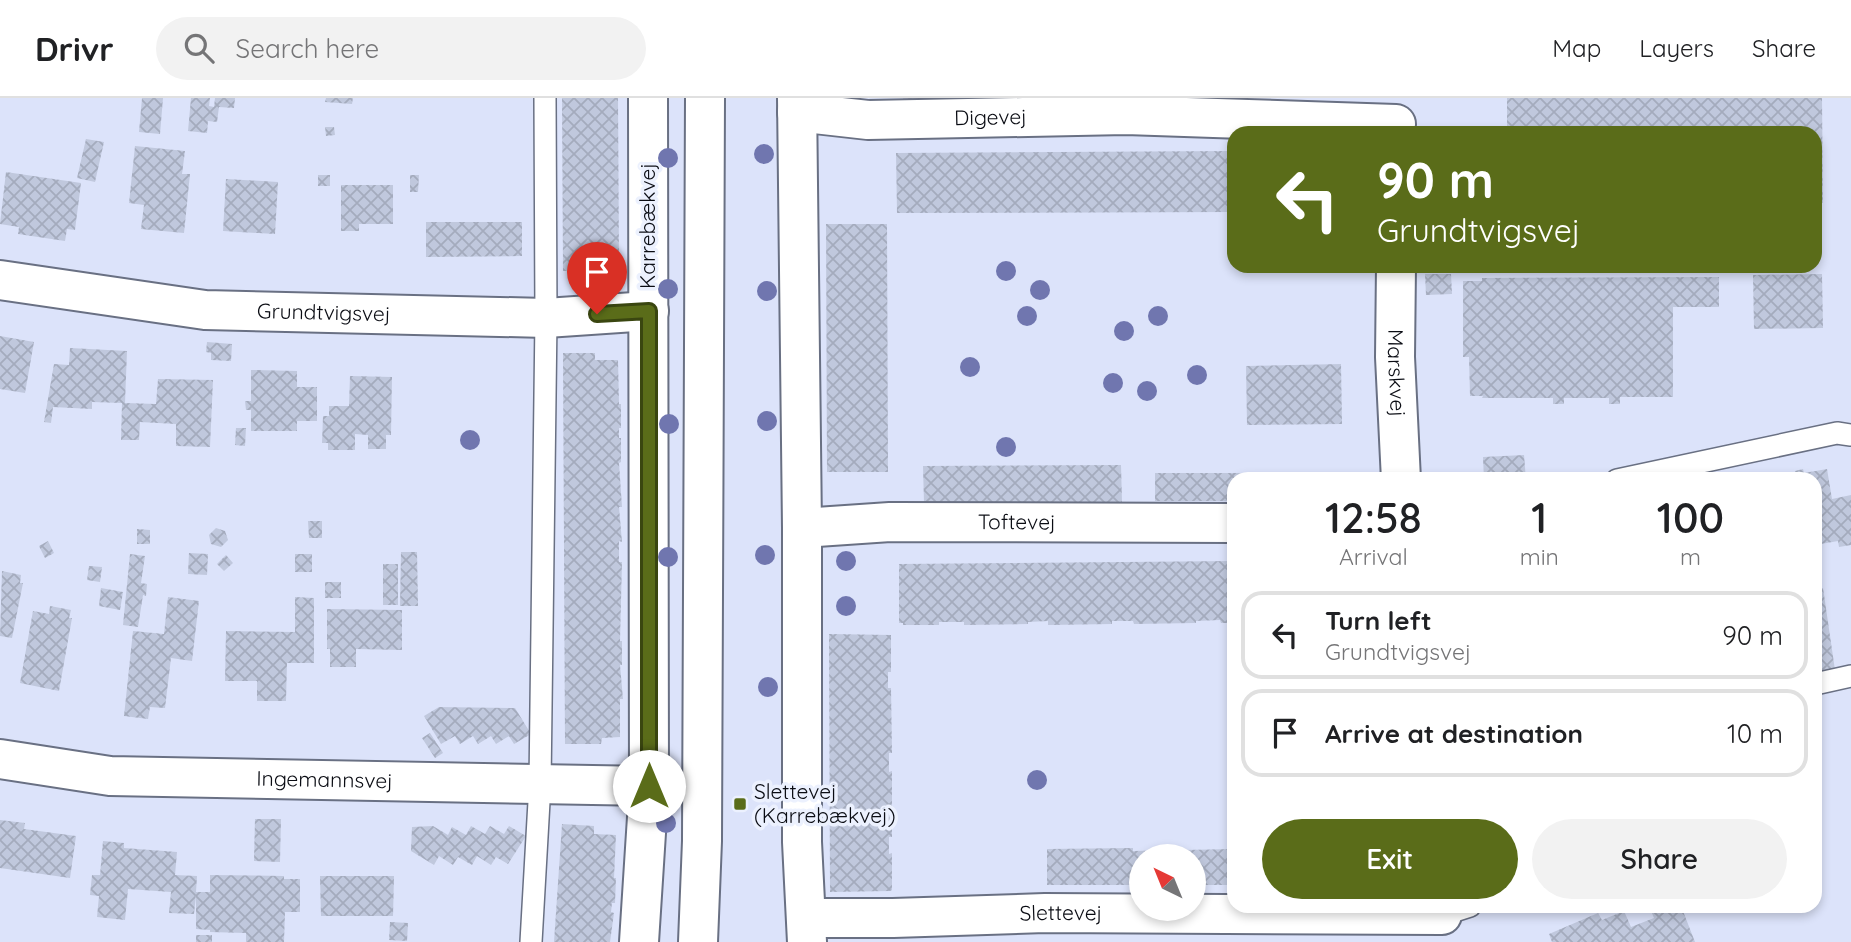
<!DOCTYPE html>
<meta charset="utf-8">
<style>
body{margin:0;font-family:Quicksand,sans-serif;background:#f2f2f2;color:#202124;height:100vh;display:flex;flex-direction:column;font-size:26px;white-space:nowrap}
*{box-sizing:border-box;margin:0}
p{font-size:23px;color:#757577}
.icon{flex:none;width:38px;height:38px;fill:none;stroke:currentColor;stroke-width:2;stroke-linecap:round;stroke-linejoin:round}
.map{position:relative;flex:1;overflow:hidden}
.details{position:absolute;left:1227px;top:374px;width:595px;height:441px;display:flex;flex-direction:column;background:#fff;border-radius:21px;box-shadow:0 4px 10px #0003}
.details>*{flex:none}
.hud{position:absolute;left:1227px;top:28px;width:595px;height:147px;border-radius:21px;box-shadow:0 4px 10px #0003;background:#5a6c19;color:#fff;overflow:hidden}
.needle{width:46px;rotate:317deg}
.fabs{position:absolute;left:1129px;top:746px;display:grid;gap:14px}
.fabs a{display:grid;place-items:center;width:77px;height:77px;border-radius:50%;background:#fff;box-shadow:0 4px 10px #0003;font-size:35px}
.pin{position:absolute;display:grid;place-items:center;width:60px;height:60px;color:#fff;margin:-72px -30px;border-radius:50% 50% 50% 0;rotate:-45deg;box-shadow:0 0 7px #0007}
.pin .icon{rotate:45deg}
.me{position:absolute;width:77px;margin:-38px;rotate:0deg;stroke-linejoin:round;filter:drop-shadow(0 0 5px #0008)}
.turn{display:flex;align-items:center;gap:24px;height:147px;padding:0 35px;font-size:32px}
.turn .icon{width:91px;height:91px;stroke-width:2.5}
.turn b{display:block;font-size:49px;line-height:60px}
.eta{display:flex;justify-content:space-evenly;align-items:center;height:119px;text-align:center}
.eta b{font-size:42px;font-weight:600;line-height:49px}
.primary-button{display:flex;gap:14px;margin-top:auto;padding:14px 35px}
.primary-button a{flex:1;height:80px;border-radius:42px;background:#5a6c19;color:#fff;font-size:28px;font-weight:600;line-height:80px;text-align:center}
.primary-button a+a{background:#f2f2f2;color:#202124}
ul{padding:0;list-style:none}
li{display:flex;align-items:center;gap:21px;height:88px;margin:0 14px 10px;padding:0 21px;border:4px solid #e0e0e0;border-radius:21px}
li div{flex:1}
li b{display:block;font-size:26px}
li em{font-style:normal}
header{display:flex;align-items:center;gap:42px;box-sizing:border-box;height:98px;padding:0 35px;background:#fff;border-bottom:2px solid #e0e0e0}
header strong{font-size:33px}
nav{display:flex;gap:38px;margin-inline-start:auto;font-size:24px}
.search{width:490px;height:63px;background:#f2f2f2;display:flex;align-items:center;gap:18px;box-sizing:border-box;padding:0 24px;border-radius:38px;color:#757577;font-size:26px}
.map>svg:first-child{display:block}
.building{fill:url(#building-cross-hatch)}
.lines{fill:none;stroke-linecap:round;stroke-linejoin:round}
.service-casing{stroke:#697083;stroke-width:24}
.minor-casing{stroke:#697083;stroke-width:42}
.tertiary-casing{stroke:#697083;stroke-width:42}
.service{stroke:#fff;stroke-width:21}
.minor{stroke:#fff;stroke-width:38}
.tertiary{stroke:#fff;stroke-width:38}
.tree{fill:#7076af}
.route-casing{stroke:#3a4610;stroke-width:18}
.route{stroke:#5a6c19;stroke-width:12}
.poi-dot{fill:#5a6c19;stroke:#ecf1fe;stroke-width:2.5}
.labels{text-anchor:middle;stroke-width:7;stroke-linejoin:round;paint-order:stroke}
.street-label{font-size:21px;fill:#0a0c13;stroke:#ecf1fe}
.poi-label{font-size:21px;fill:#0a0c13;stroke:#ecf1fe;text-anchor:start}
</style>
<header>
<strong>Drivr</strong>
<div class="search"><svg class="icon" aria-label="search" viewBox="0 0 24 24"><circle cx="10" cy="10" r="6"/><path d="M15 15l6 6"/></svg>Search here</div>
<nav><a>Map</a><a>Layers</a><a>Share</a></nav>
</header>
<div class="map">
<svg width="1851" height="844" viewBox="0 0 1851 844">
<defs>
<pattern id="building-cross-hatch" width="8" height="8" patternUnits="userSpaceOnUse" patternTransform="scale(1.75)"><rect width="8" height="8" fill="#c0c8dd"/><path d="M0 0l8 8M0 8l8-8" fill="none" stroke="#a4abbd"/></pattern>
</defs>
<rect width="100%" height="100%" fill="#dce3fa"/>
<g class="building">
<polygon points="142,0 163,0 160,36 139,34"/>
<polygon points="191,0 210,0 209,8 214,9 215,0 235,0 234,10 219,9 217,24 208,23 207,35 188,33"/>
<polygon points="326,0 353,0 352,6 325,4"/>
<polygon points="562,0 618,0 619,165 593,165 593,172 563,173"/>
<polygon points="903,0 1029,0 903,5"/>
<polygon points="1507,0 1822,0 1823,105 1815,105 1815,35 1507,35"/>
<polygon points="325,29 334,29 335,37 326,38"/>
<polygon points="86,41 104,44 95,84 77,80"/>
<polygon points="135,48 185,53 182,76 190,76 184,135 141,131 144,107 129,105"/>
<polygon points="1234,53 1234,114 897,115 896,55"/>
<polygon points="6,74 81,85 75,132 67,131 65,143 18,136 19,129 0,126"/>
<rect x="318" y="77" width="12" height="11"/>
<polygon points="410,77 419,77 418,94 410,94"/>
<polygon points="226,81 278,84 275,136 223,133"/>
<polygon points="341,87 393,87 393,126 359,126 359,133 341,133"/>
<polygon points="426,124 522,124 522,158 426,159"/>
<polygon points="826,126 887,126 888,374 827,374"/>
<polygon points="1425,176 1451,176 1452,196 1426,197"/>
<polygon points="1822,176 1823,230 1754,231 1753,177"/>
<polygon points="1719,179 1719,209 1673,209 1673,299 1620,299 1620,306 1609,306 1609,300 1564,300 1564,306 1553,306 1553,300 1482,300 1483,298 1470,298 1469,259 1463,259 1463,183 1482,183 1482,180"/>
<polygon points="0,238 34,244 25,295 0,291"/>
<polygon points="207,244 232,246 231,263 211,262 211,255 206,254"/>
<polygon points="70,250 127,253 125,305 156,306 158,281 213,282 210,349 176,348 176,326 140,324 139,342 121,342 122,305 92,304 92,311 53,309 51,325 44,324 54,266 69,267"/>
<polygon points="563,255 595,255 595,262 618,262 619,306 621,306 621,330 619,330 619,340 621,340 621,364 619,365 622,409 619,409 622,444 619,443 619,464 622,464 620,543 622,543 622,567 620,567 623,601 620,601 620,639 602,640 601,646 565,646"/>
<polygon points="1341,266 1342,326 1247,327 1246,268"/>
<polygon points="251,272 297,273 297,289 317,289 317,323 297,323 297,333 251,333 251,312 246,312 245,303 251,303"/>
<polygon points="350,278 392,279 391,337 386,337 386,351 368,351 368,337 355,336 355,352 328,352 328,345 322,345 323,318 329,318 329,308 349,308"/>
<polygon points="236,330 246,330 245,348 235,347"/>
<polygon points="1524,357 1526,382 1484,382 1483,359"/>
<polygon points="1121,367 1122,404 924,405 923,368"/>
<polygon points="1803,371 1804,375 1827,371 1832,401 1851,397 1851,447 1839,449 1838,443 1815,447 1815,382 1770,382 1796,376 1795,373"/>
<polygon points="1155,375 1260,375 1260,382 1234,382 1234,403 1155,403"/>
<polygon points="308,423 322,423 322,440 309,440"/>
<polygon points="216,430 225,433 228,442 221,449 211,446 209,437"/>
<polygon points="137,431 150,432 150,446 137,446"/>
<polygon points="48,443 54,455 45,460 39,448"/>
<polygon points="401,454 417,454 418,508 400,508"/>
<polygon points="189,455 208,456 207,477 188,476"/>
<polygon points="130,456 145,458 141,485 147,486 146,498 143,497 138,529 123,527"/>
<rect x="295" y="456" width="17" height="18"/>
<polygon points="226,457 233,465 224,473 217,466"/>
<polygon points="1234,463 1234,525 1221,525 1220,522 1196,523 1196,525 1134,526 1133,523 1112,523 1112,526 1048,527 1048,523 1028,524 1028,526 964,527 964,524 939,524 939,527 903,527 903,525 899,525 899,466"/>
<rect x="383" y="466" width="15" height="41"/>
<polygon points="89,468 102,469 100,484 87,482"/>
<polygon points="2,473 21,477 20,485 23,485 12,540 0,538"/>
<rect x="325" y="484" width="16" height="16"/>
<polygon points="101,490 123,494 120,512 99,508"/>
<polygon points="1823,490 1836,579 1815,583 1815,491"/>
<polygon points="168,499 199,503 192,563 171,560 165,610 150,609 148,621 124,618 133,533 164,536"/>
<polygon points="295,499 314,500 314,565 287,565 286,603 257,603 257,583 225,583 226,533 295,534"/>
<polygon points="50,508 71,512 69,520 72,520 59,593 20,585 33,513 49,516"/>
<polygon points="327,511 402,512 402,552 356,551 356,569 330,569 330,551 327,551"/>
<polygon points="829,536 891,537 891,574 888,574 888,590 891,590 892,655 889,655 889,674 892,673 892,739 889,739 889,756 892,755 892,792 890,793 830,794"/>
<polygon points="439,609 515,610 531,636 514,646 509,638 496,646 491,638 478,646 473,638 460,646 455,638 441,646 424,618"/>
<polygon points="430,635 443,655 435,660 422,640"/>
<polygon points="255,721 281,721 280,764 254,763"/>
<polygon points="0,722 25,725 24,731 76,738 70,780 0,770"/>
<polygon points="562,726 594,728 594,736 616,737 614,780 616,780 615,805 612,805 611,814 614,815 610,844 554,844"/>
<polygon points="433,728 448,737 452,729 466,737 471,728 485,736 490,728 504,736 509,728 526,738 508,766 496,759 491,767 477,758 472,767 458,759 453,767 439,758 434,767 411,753 412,729"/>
<polygon points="103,743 124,745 124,750 177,754 175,777 197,778 196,794 210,794 210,777 284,778 284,781 300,781 300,814 285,814 284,844 246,844 246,835 210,834 210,832 196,831 196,797 194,816 169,815 171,794 128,791 125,822 97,819 99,798 90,797 92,777 100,777"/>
<polygon points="1133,750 1133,753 1234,751 1234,787 1202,787 1202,779 1194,779 1194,758 1141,758 1141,779 1132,779 1132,787 1047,787 1047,751"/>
<polygon points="320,778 394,778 393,818 321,818"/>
<polygon points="1649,808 1681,808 1695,844 1552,844 1549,836 1598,815 1602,822 1624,813 1631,829 1654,820"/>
<polygon points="390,824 408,825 407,843 389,842"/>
<rect x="196" y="837" width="16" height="7"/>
</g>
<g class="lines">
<g class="service-casing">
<g id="service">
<polyline points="1617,382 1837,335 1851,337"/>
<polyline points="1815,586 1851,578"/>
<polyline points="1442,817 1470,808"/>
<polyline points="531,844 540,686 546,220 545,0"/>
</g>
</g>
<g class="minor-casing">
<g id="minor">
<polyline points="797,0 802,430 802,744 807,844"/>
<path id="s1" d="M797 14 868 22 1126 17 1396 26"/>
<path id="s2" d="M1396 168 1395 259 1401 382"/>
<path id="s3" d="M0 182 205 212 546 220 649 213"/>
<path id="s4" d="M802 430 890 424 1234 425"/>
<path id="s5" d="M0 661 110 678 649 688"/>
<path id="s6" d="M807 820H893L1045 815 1442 817"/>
<polyline points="639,844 649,688 648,0"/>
</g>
</g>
<g class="tertiary-casing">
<polyline id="tertiary" points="698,844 702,743 705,0"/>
</g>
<use href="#service" class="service"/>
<use href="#minor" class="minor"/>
<use href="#tertiary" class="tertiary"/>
</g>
<g class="tree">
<circle cx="764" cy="56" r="10"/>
<circle cx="668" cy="60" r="10"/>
<circle cx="1006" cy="173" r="10"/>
<circle cx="668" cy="191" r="10"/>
<circle cx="1040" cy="192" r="10"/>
<circle cx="767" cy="193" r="10"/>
<circle cx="1027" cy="218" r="10"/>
<circle cx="1158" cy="218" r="10"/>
<circle cx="1124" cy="233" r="10"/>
<circle cx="970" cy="269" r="10"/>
<circle cx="1197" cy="277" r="10"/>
<circle cx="1113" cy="285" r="10"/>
<circle cx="1147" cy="293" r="10"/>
<circle cx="767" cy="323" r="10"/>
<circle cx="669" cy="326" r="10"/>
<circle cx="470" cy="342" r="10"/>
<circle cx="1006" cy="349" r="10"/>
<circle cx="765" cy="457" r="10"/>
<circle cx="668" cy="459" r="10"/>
<circle cx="846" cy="463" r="10"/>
<circle cx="846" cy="508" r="10"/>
<circle cx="768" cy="589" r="10"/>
<circle cx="1037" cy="682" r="10"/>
<circle cx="666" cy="725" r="10"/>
</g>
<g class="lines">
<g class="route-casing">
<polyline id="route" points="597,216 649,213 649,688"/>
</g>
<use href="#route" class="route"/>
</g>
<rect class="poi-dot" x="733" y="699" width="14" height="14" rx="3.5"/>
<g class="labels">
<g class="street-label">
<text dy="7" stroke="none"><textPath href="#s1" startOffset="194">Digevej</textPath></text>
<text transform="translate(648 128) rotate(-90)" y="7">Karrebækvej</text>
<text dy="7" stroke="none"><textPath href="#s3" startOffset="326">Grundtvigsvej</textPath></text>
<text dy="7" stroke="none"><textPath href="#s2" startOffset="107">Marskvej</textPath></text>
<text dy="7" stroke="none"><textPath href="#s4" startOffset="215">Toftevej</textPath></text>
<text dy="7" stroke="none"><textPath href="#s5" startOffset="326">Ingemannsvej</textPath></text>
<text dy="7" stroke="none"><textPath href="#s6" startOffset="254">Slettevej</textPath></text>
</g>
<g class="poi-label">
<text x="754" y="701">Slettevej<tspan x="754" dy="24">(Karrebækvej)</tspan></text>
</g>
</g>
</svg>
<div class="fabs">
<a><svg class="needle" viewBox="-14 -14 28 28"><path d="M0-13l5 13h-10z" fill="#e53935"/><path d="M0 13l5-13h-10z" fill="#757577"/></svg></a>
</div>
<div class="pin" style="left:597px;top:216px;background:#d93025"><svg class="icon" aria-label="arrive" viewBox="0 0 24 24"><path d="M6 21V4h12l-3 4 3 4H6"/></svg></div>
<svg class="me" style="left:649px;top:688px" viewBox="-20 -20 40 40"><circle r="19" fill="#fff"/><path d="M0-13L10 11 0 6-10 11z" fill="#5a6c19"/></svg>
<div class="hud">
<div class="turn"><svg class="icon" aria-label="left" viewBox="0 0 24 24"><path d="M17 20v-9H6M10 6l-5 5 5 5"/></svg><div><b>90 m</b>Grundtvigsvej</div></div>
</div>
<section class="details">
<div class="eta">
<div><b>12:58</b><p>Arrival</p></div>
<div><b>1</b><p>min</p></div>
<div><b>100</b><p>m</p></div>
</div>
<ul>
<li><svg class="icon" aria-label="left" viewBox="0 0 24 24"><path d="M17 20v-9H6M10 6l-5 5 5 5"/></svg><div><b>Turn left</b><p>Grundtvigsvej</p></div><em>90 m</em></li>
<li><svg class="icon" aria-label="arrive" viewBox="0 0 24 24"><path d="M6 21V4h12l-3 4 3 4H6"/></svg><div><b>Arrive at destination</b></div><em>10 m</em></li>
</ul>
<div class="primary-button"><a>Exit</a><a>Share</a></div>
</section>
</div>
